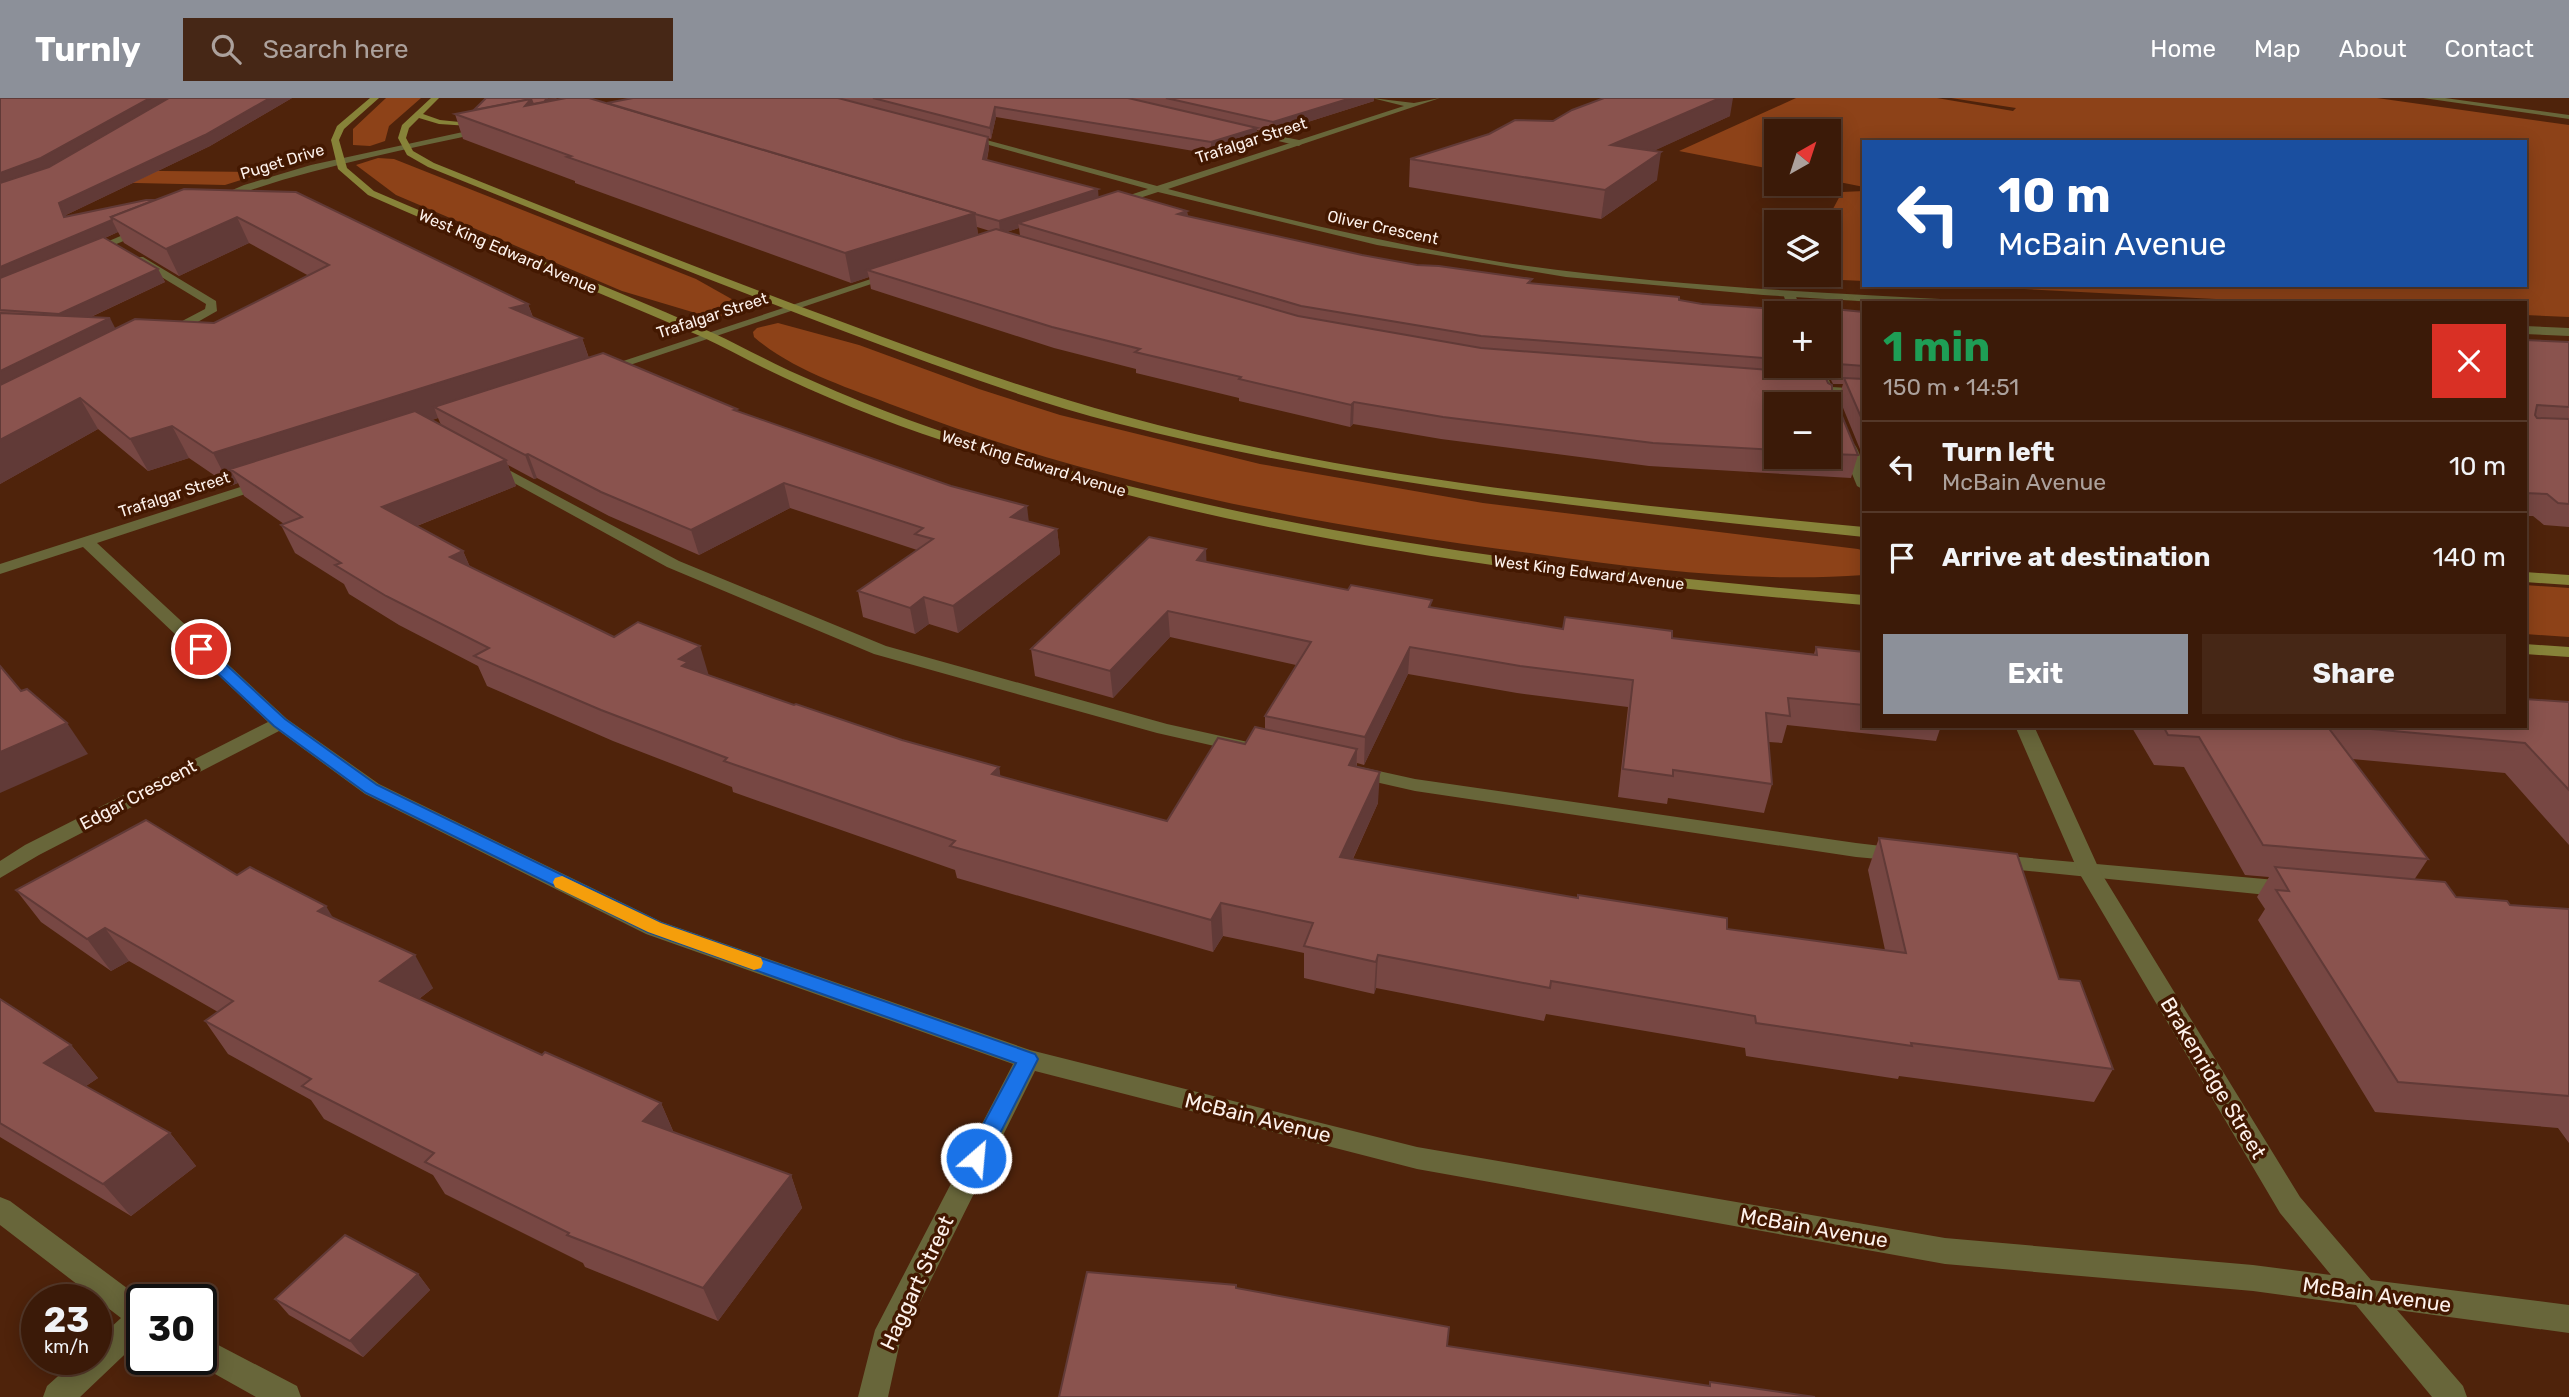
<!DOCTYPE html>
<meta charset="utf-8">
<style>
body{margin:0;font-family:Rubik,sans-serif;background:#462716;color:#f1f3f6;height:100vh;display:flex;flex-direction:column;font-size:26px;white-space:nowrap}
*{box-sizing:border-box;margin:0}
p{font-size:23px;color:#aca19c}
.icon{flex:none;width:38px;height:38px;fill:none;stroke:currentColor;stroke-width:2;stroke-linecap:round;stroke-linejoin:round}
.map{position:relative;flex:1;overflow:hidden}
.sheet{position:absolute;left:1862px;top:203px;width:665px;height:427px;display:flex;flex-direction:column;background:#3b1a08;border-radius:0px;box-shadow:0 4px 18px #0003,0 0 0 2px #543829}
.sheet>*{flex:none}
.hud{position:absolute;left:1862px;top:42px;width:665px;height:147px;border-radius:0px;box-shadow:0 4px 18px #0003,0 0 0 2px #543829;background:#1a4fa0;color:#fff;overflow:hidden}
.needle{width:46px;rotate:39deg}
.controls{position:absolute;left:1764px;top:21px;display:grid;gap:14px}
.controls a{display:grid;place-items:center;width:77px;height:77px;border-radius:0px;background:#3b1a08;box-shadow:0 4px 18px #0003,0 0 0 2px #543829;font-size:35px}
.speed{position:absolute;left:21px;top:1186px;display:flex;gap:14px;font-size:35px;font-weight:700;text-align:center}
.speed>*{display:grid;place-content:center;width:91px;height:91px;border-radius:50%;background:#3b1a08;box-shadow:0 4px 18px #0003,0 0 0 2px #543829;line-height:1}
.speed small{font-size:18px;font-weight:400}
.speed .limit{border:4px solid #111;border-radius:10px;background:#fff;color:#111}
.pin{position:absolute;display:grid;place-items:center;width:60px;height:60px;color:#fff;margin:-30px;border:4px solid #fff;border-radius:50%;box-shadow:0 2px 7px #0007}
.me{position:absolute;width:77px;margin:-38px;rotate:27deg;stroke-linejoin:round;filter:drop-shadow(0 0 5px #0008)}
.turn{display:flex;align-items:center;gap:24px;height:147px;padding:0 21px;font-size:32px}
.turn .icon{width:91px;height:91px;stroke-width:2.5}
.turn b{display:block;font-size:49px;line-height:60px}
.round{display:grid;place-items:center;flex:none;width:74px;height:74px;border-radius:0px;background:#462716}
.head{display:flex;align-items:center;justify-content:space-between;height:119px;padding:0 21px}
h1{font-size:42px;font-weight:700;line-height:52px;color:#1e9e55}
.action{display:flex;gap:14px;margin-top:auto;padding:14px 21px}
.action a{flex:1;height:80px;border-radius:0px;background:#8c9099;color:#fff;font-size:28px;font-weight:700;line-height:80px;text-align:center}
.action a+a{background:#462716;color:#f1f3f6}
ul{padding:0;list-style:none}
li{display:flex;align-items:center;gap:21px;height:91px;padding:0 21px;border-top:2px solid #543829}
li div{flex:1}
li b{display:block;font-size:26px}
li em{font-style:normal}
header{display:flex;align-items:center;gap:42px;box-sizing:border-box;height:98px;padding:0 35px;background:#8c9099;color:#fff}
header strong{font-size:33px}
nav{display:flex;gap:38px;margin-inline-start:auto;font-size:24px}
.search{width:490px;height:63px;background:#462716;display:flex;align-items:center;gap:18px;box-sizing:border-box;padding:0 24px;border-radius:0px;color:#aca19c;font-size:26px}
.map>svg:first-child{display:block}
.green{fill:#8d4218}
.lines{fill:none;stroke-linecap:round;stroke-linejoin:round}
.service{fill:#68663a;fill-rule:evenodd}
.minor{fill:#68663a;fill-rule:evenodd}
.tertiary{fill:#68663a;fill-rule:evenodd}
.secondary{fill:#878339;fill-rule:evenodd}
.wall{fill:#774743;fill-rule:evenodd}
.shaded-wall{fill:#613a37}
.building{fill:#8a534e;stroke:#613a37;stroke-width:2}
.route{fill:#1a73e8;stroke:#114b97;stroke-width:2}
.slow{fill:#f59e0b}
.labels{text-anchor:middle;stroke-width:7;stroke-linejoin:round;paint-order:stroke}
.far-street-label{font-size:16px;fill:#fdf1eb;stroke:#431801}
.street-label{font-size:18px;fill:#fdf1eb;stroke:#431801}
.near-street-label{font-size:21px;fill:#fdf1eb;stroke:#431801}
</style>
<header>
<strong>Turnly</strong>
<div class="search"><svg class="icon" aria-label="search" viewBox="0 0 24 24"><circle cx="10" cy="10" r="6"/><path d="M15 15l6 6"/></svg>Search here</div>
<nav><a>Home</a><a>Map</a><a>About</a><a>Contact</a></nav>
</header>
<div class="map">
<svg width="2569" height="1299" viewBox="0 0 2569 1299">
<rect width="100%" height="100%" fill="#4f230b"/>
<g class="green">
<polygon points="386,0 421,0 389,28 385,43 370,48 353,47 353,31"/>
<polygon points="1796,0 1937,0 2013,13 2016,10 1951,0 2377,0 2569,27 2569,219 2525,217 2525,205 2292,205 1948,187 2525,187 2525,44 1864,44 1864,89 1829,82 1829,33 1776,33 1776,72 1679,53"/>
<polygon points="378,60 394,61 696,181 744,208 733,217 709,219 622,193 396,97 356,67"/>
<polygon points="72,72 266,74 225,87 47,83"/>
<polygon points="1864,93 1864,183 1798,180 1799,177 1829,177 1829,124 1826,124 1842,94"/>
<path d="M778 225 859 247 979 291 1060 317 1260 366 1483 405 1858 451 1864 453V477C1754 485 1645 471 1537 456 1322 428 1100 387 898 309 849 290 793 273 754 239L753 234 757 230Z"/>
<polygon points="2525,487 2569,490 2569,539 2525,536"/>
</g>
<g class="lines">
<g class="service">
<polygon points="1229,28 1299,42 1303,45 1299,48 1232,32"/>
<polygon points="135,159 143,159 216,203 217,213 173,238 165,238 165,232 205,211 206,206 135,163"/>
<polygon points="1789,193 1795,196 1802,215 1790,215 1783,196"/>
<polygon points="1811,268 1823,268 1832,289 1864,291 1864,299 1835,297 1834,302 1824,302 1821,296 1800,294 1800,288 1818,288"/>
<path d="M1846 340C1863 346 1864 377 1864 392L1857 388 1839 344Z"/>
<polygon points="490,362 679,463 886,548 1167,626 1248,644 1251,648 1241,654 1157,635 874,556 667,469 485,369 485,363"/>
<polygon points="1356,668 1415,681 1856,745 1907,751 1911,756 1907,761 1900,763 1856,759 1415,693 1349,678 1346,674 1349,670"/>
<polygon points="1997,757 2287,783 2295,786 2298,791 2295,796 2287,799 1989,769 1986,764 1989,759"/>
<polygon points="0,1099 10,1103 143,1202 142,1240 80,1299 43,1299 47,1288 76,1262 96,1262 96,1243 121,1220 0,1127"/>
<polygon points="201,1238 297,1288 301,1299 256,1299 190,1262 201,1262"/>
</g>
<g class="minor">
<path d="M1372 0 1414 5 1440 0 1168 91C1278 120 1388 146 1500 164 1653 187 1807 194 1961 202L1967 205H1890L1763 197 1566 179 1377 147 1158 94 1112 109 1107 106 1109 104 1148 91 960 39 964 36 1157 88 1404 8Z"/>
<polygon points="2423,0 2445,0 2569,17 2569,21"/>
<polygon points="889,175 898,177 606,275 598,275 596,272"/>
<polygon points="2525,228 2569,230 2569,238 2525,236"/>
<polygon points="265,381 272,385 270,388 97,445 287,621 379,686 662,824 1030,952 1417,1049 1945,1140 2253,1167 2331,1177 2280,1115 2078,773 2015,628 2034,628 2100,773 2300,1099 2371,1182 2569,1207 2569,1235 2397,1212 2463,1288 2467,1299 2432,1299 2356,1207 2253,1193 1945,1166 1417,1071 1035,973 900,1244 888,1299 858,1299 875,1232 1013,966 646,836 365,696 279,633 39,757 0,780 0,763 25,747 268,624 83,449 0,476 0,466"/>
</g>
<g class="tertiary">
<path d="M486 29 489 33C397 54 306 70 217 104L209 102 244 87 311 67Z"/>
<polygon points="144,128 148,129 148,133 92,156 83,154"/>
</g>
<g class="secondary">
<path d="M370 0H379L344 31 339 42 347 70 374 93C487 142 601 185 713 235 739 247 764 261 790 273 852 301 915 326 980 346 1266 436 1565 473 1864 497V507C1562 482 1257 445 968 351 906 331 844 308 785 280 756 267 729 251 700 238 590 190 478 146 368 97L338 71 331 42 337 28Z"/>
<path d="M431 0H439L423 16 440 22 489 27 485 29 439 26 419 20 409 30 406 40 413 53 434 65C568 119 702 172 837 222 930 257 1024 291 1120 317 1362 383 1615 405 1864 429V439C1613 413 1361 388 1116 325 1024 301 935 267 846 234 706 181 567 125 428 69L407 57 398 40 402 27Z"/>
<polygon points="2525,474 2569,477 2569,487 2525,484"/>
<polygon points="2525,546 2569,549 2569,559 2525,556"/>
</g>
</g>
<g class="wall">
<path d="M0 0H292L210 48 66 117V119L155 102 184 91 528 206 533 219 582 240 589 260 737 311V313L1029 424 1057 431 1060 456 958 535 929 526 915 536 863 519 858 493 917 452 790 410 699 457 609 418 537 380 534 381 508 367 516 388 417 428 463 453 470 469 614 539 709 577 794 607 902 642 999 669 1000 678 1167 723 1245 646 1265 631V618L1296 567 1170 539 1113 600 1035 578 1031 551 1207 464 1431 509 1563 531 1672 540 1814 556 1816 549 1864 554V628H1941L1936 643 1787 627 1782 645 1769 644 1772 686 1764 715 1668 700 1667 706 1618 699 1628 609 1517 595 1408 576 1364 667 1357 665V669L1378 705 1353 761 1727 831 1885 852 1868 772 1879 740 2059 881 2113 971 2094 1004 1899 978 1898 981 1746 958 1745 950 1546 916 1544 923 1376 890 1374 896 1304 880V855L1223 838 1213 854 957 780 955 772 733 694 732 689 613 643 487 588 478 568 399 527 349 496 344 486 295 455 281 427 284 426 244 398 238 385 230 388 189 360 148 373 98 331 0 386ZM118 134 124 145 179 178 249 145 309 178 214 225 115 231 91 219 165 184 158 171 105 140ZM438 320 441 327 432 322Z"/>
<path d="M633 0H1374V3L1273 35 1257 32V41L1211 56 996 19 991 41 988 40 989 50 987 62 1098 91V99L1187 113 1188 119 1362 157 1417 167 1531 186 1679 202 1702 206 1833 215V211L1864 214V361L1839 300 1843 286H1833L1824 268H1829V215H1776V268H1818L1816 275 1832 294 1858 357 1851 380 1649 368 1441 341 1353 326 1350 329 1239 303V300L1136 275V271L1054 250 871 191 869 179 851 185 575 85V83L463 41 455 16 474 12 555 2 607 5ZM977 129 990 133 978 137ZM1019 130 1020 138 1007 134ZM1776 306H1829V359H1776Z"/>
<polygon points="1730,18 1653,53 1657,82 1601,121 1409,89 1410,61 1553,23"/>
<polygon points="2525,242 2569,244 2569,429 2544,427 2533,418 2525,418"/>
<polygon points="2569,604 2569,747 2505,675 2352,661 2428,761 2414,782 2456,799 2510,807 2569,811 2569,1045 2558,1030 2375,1014 2258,822 2265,811 2257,799 2269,779 2245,777 2184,669 2154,667 2131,628 2525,628"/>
<polygon points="237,777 333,820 433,890 419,901 542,957 661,1005 674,1035 791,1077 802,1110 718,1223 585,1169 583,1165 445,1096 433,1077 324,1021 311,1002 228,956 205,923 218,914 129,863 111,873 41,824 16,792"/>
<polygon points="0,901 71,947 98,980 86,988 170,1035 196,1068 131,1118 0,1039"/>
<polygon points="418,1176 430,1192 363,1259 289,1217 275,1201"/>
</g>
<g class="shaded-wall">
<polygon points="150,0 173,0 47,72 0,89 0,75"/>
<polygon points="270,0 292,0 210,48 66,117 71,132 64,119 59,105"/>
<polygon points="557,0 547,13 515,19 531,1"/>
<polygon points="1351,0 1374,0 1374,3 1273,35 1273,24"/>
<polygon points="1720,0 1733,0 1730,18 1608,74 1611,47"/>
<polygon points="995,9 996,19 991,41 990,30"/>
<polygon points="1257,30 1257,41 1211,56 1211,44"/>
<polygon points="988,39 989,50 984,73 983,61"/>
<polygon points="1661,54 1657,82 1601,121 1605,92"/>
<polygon points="1098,91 1099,104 1018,125 1019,130 1000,136 999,123"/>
<polygon points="1187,113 1188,130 1178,116"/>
<polygon points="975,115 979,143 867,172 869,179 851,185 845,155"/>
<polygon points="237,119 249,145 179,178 166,151"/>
<polygon points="112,122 118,134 0,186 0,169"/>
<polygon points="158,171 165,184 67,230 59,216"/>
<polygon points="528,206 538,234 511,210"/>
<polygon points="110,220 125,249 0,313 0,273"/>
<polygon points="582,240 592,270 434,309 438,320 247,382 230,371 238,385 230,388 213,355"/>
<polygon points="80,300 98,331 0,386 0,342"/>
<polygon points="1354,304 1353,326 1350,329 1351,307"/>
<polygon points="172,328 189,360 148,373 130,341"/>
<polygon points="528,356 537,380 534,381 525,357"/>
<polygon points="506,362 516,388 394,437 382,409"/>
<polygon points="784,385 790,410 699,457 691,432"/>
<polygon points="1027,408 1030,433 1011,419"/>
<polygon points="1057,431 1060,456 958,535 953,508"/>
<polygon points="1206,451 1207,476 1197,462"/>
<polygon points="463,453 475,481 450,459"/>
<polygon points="924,499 929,526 915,536 910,510"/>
<polygon points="1168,513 1170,539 1113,600 1110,573"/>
<polygon points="700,548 709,578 695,587 679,561"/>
<polygon points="1410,549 1408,576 1364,667 1365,639"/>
<polygon points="67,625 88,656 0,695 0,654"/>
<polygon points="1357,651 1356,683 1349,667"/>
<polygon points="999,669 1004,701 992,676"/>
<polygon points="1380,674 1378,705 1339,791 1340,759"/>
<polygon points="1221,805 1223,838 1213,854 1211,822"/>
<polygon points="326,808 345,840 318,813"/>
<polygon points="105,830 129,863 111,873 87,841"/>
<polygon points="415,857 433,890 399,916 380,883"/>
<polygon points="1378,857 1376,890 1374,896 1376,864"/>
<polygon points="71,947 98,980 71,998 44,965"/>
<polygon points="661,1005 675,1038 643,1023"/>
<polygon points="170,1035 196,1068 131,1118 103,1086"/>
<polygon points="791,1077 802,1110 718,1223 703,1190"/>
<polygon points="418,1176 430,1192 363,1259 350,1243"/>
</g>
<g class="building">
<polygon points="0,0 150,0 41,60 0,75"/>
<polygon points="169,0 270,0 205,37 59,105 64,119 146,102 155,102 111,119 112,122 0,169 0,85 49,69"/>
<polygon points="486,0 547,0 544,4 533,6 531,1 474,12"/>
<polygon points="566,0 589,0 975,115 845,155 567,59 571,58 455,16 531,1 525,8"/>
<polygon points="633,0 838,0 988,39 983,61 1098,91 999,123 975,116 975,115 607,5"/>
<polygon points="873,0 1128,0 1257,30 1211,44 995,9 990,30"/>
<polygon points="1166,0 1351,0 1273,24"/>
<polygon points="1604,0 1720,0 1611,47 1661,54 1605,92 1410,61 1489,36 1515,22 1553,23 1572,12"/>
<polygon points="184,91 296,94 528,206 511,210 582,240 213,355 172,328 130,341 80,300 0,342 0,287 135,221 214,225 329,167 237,119 166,151 111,119"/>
<polygon points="1118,93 1187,113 1178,116 1362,157 1417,167 1439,168 1532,181 1528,185 1679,199 1679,202 1702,206 1835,215 1833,211 1864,214 1864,268 1838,266 1829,248 1829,215 1776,215 1776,261 1481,238 1301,208 1018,125"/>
<polygon points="996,131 1298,218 1481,250 1824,276 1828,285 1832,287 1832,294 1858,357 1829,356 1829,306 1776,306 1776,352 1653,345 1443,319 1354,304 1351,307 1239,281 1241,279 1135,254 1140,251 1052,229 867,172"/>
<polygon points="103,139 158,171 59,216 0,212 0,180"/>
<polygon points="0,215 110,220 0,273"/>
<polygon points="2525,242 2569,244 2569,309 2537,307 2535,317 2537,320 2569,321 2569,406 2558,405 2547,396 2525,395"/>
<polygon points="603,255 737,311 734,312 951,388 1027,408 1011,419 1057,431 953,508 924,499 910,510 858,493 933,441 915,436 923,430 784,385 691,432 601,394 528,356 525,357 434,309"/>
<polygon points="1844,280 1864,281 1864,326"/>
<polygon points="415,313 506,362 382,409 463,453 450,459 614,539 638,524 700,548 679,561 688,564 682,568 794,607 796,606 902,642 999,669 992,676 1167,723 1218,640 1245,646 1255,629 1357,651 1349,667 1380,674 1340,759 1578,800 1578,797 1727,820 1727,831 1906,855 1879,740 2017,756 2059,881 2080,883 2113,971 1911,945 1912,948 1756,925 1755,918 1551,883 1550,890 1378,857 1376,864 1304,848 1313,825 1221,805 1211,822 950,748 955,743 724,663 727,660 601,612 474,558 489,550 386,498 335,467 341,465 281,427 302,419 230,371"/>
<polygon points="1149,439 1206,451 1197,462 1348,492 1351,487 1432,502 1429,509 1563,531 1565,519 1672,533 1672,540 1817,557 1816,549 1864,554 1864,607 1788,600 1790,618 1766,615 1772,686 1673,672 1673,678 1623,671 1633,582 1520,568 1410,549 1365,639 1265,618 1311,544 1168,513 1110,573 1031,551"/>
<polygon points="0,568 21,593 27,591 67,625 0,654"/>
<polygon points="2525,601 2569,604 2569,692 2525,645 2338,628 2525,628"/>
<polygon points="2163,628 2327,628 2428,761 2263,747 2199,639 2168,637"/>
<polygon points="146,722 237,777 250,769 326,808 318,813 415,857 380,883 542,957 545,954 661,1005 643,1023 791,1077 703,1190 567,1137 569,1135 425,1064 434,1055 302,988 311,981 205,923 233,903 105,830 87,841 16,792"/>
<polygon points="2275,769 2445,784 2456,799 2507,803 2510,807 2569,811 2569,998 2398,984 2276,792 2289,793"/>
<polygon points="0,901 71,947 44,965 170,1035 103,1086 0,1025"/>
<polygon points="345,1137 418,1176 350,1243 275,1201"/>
<polygon points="1087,1174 1236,1187 1236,1190 1449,1229 1447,1248 1710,1288 1710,1284 1815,1299 1059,1299"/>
</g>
<polygon class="route" points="201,547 206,548 285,621 377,687 661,825 1035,956 1038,961 984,1067 976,1070 968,1067 965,1060 1016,965 648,834 366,695 274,628 195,554 193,551 195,548"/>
<polygon class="slow" points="562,778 661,825 761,860 763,865 761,870 754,872 648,834 555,789 553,784 555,780"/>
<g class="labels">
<g class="far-street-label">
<text transform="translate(1251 42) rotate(-18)" y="6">Trafalgar Street</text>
<text transform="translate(282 63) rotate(-17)" y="6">Puget Drive</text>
<text transform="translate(1383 129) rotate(12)" y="6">Oliver Crescent</text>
<text transform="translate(508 153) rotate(23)" y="6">West King Edward Avenue</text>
<text transform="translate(712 217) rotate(-18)" y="6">Trafalgar Street</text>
<text transform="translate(1034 365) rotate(17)" y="6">West King Edward Avenue</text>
<text transform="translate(174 396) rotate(-18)" y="6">Trafalgar Street</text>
<text transform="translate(1589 474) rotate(7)" y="6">West King Edward Avenue</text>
</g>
<g class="street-label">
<text transform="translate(138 697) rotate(-28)" y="6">Edgar Crescent</text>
</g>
<g class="near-street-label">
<text transform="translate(2213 980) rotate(59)" y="7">Brakenridge Street</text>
<text transform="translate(1258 1020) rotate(14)" y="7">McBain Avenue</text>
<text transform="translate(1814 1130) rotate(10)" y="7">McBain Avenue</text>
<text transform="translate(917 1185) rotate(-65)" y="7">Haggart Street</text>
<text transform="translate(2377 1197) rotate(8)" y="7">McBain Avenue</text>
</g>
</g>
</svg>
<div class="controls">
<a><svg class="needle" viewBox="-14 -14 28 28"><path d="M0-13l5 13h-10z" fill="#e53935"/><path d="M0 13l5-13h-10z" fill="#aca19c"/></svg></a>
<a><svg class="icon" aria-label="layers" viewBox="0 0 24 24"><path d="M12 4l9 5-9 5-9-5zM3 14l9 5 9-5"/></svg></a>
<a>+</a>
<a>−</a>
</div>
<div class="speed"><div>23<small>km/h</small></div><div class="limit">30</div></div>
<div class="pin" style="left:201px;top:551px;background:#d93025"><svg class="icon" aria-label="arrive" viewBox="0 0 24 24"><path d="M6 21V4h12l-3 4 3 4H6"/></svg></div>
<svg class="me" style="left:976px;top:1060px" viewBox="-20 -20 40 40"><circle r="17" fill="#1a73e8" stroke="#fff" stroke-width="3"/><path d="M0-11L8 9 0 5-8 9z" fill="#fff"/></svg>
<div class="hud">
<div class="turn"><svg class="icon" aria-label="left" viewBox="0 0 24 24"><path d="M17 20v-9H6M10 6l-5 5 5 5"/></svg><div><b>10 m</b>McBain Avenue</div></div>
</div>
<section class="sheet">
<div class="head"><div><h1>1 min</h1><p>150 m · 14:51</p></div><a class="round" style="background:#d93025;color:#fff"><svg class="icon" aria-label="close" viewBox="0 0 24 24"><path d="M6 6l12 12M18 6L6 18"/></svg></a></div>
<ul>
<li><svg class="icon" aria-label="left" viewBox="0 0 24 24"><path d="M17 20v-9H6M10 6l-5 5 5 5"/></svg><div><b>Turn left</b><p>McBain Avenue</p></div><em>10 m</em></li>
<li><svg class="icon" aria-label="arrive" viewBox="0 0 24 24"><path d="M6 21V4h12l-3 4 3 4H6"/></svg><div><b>Arrive at destination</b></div><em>140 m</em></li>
</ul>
<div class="action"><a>Exit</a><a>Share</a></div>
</section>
</div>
